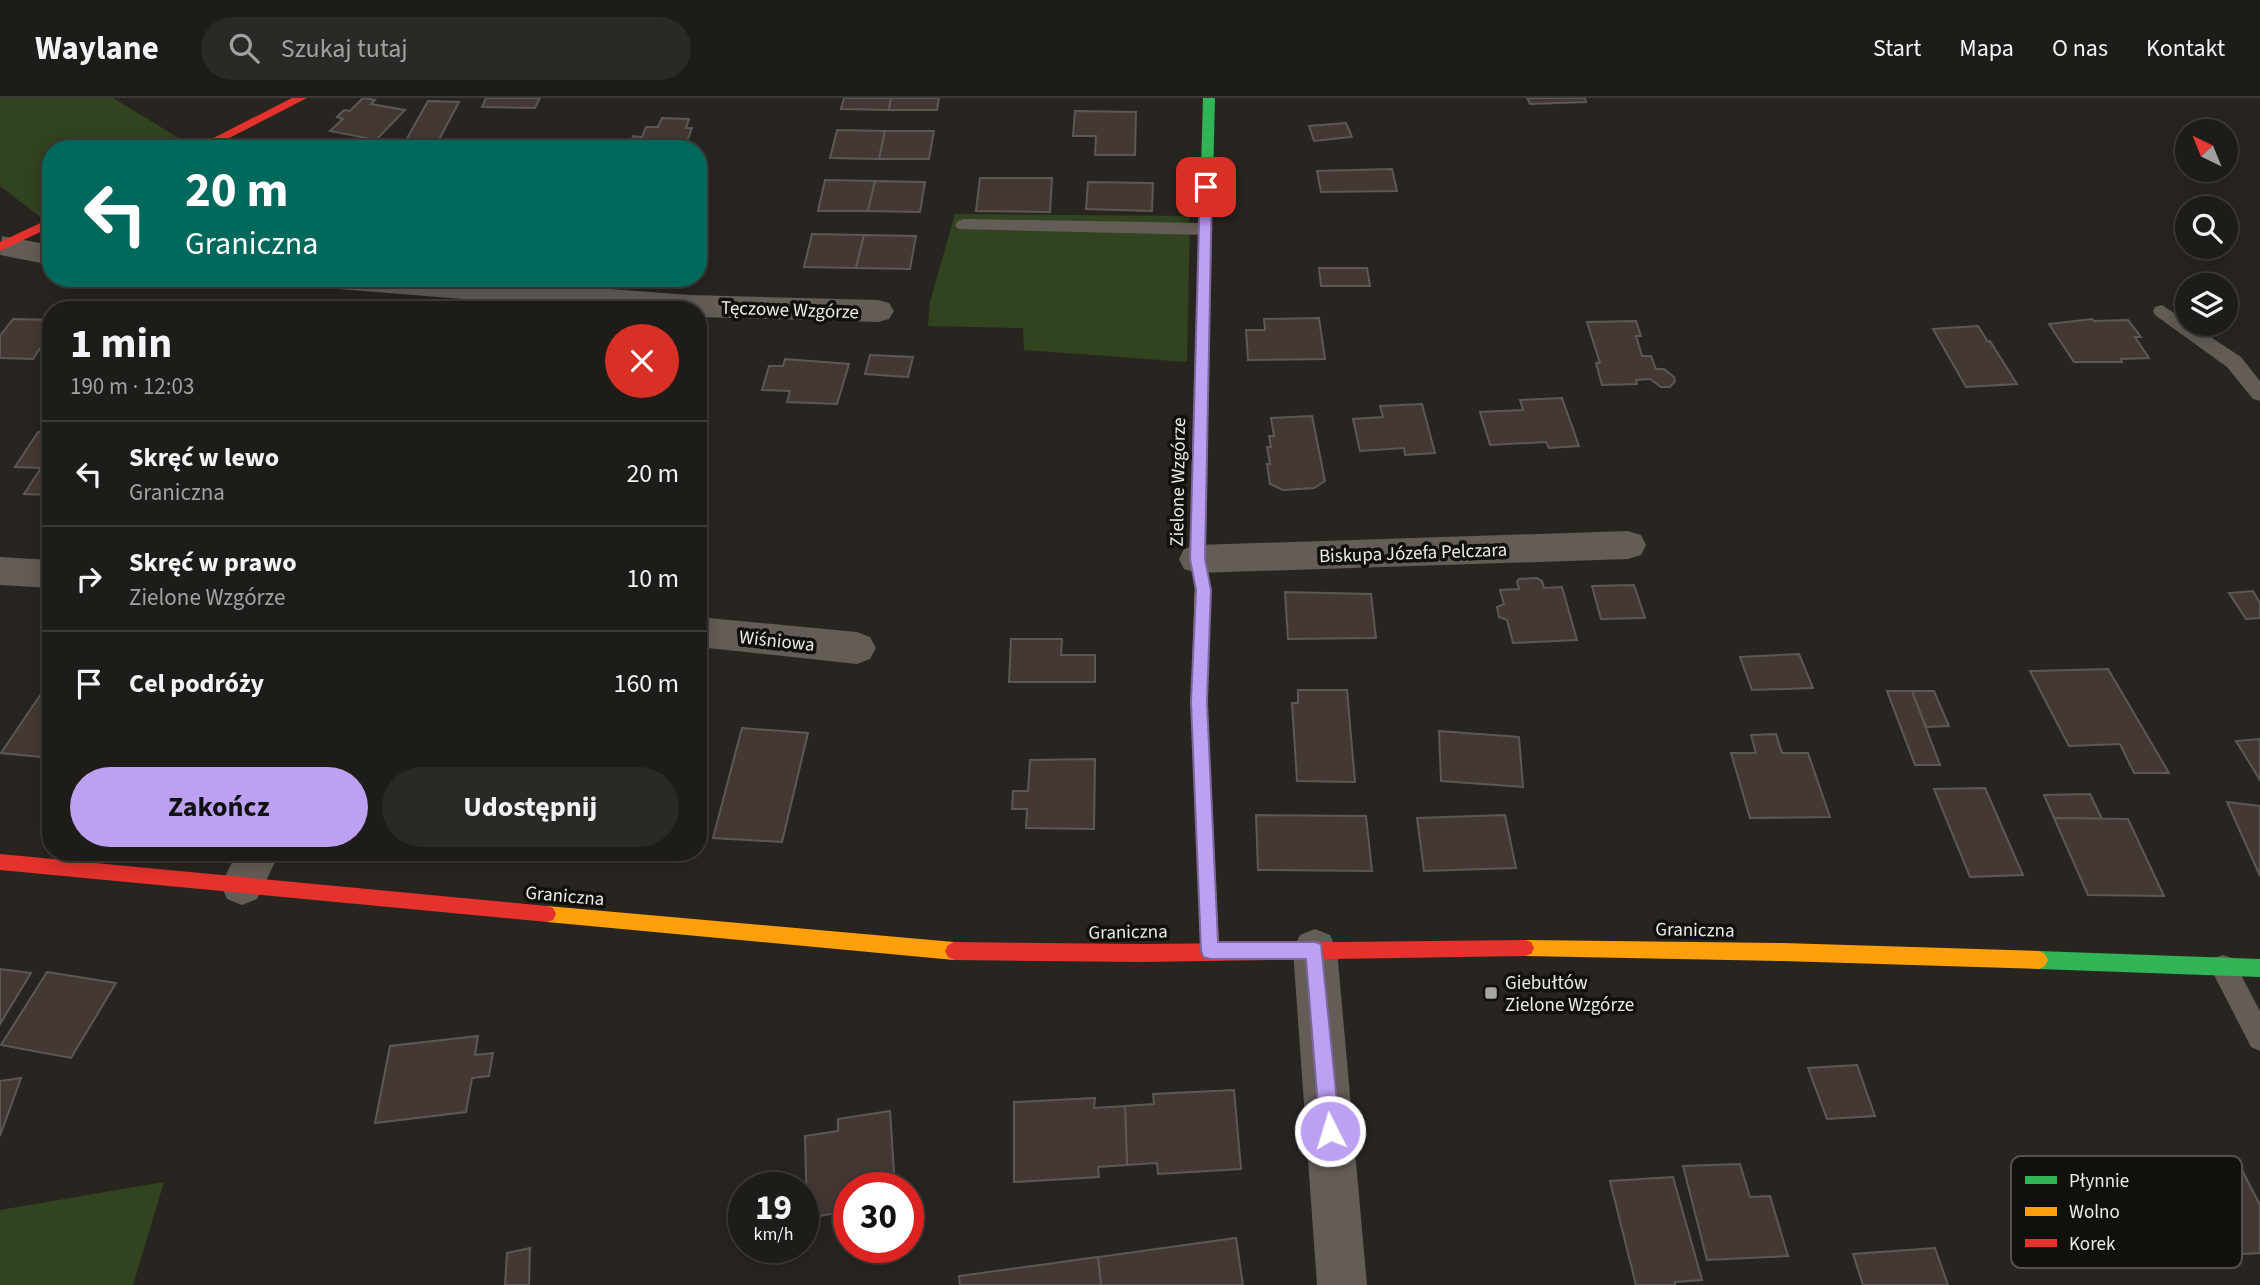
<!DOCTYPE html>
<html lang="pl">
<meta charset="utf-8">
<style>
body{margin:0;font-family:"Source Sans 3",sans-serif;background:#2b2925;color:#f1f3f6;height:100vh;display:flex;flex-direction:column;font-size:26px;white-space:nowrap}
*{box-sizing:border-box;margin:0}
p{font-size:23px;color:#a1a1a2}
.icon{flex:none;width:38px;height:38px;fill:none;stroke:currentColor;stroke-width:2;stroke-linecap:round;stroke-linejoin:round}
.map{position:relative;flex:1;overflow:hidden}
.details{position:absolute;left:42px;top:203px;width:665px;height:560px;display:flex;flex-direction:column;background:#1e1c18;border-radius:28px;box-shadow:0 4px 18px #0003,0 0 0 2px #3c3a37}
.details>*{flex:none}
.guide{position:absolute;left:42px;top:42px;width:665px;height:147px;border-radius:28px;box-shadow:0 4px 18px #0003,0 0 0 2px #3c3a37;background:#00695c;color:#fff;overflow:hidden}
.needle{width:46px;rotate:317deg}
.controls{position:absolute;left:2175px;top:21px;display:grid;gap:14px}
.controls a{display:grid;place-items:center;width:63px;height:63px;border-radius:50%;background:#1e1c18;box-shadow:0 4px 18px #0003,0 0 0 2px #3c3a37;font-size:35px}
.speed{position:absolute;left:728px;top:1074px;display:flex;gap:14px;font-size:35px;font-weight:700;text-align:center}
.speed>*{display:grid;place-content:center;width:91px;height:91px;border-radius:50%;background:#1e1c18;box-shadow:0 4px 18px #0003,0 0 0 2px #3c3a37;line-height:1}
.speed small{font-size:18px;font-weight:400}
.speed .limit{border:10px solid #d22;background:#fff;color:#111}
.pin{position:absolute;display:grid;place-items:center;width:60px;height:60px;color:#fff;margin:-30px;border-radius:14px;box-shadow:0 4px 10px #0006}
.me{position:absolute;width:77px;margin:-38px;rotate:355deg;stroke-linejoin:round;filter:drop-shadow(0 0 5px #0008)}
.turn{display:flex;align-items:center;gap:24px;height:147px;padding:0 28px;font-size:32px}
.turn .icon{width:91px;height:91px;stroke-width:2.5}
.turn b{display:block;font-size:49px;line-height:60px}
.round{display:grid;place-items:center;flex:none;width:74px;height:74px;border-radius:37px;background:#2b2925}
.headline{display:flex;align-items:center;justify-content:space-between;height:119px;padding:0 28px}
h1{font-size:42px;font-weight:700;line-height:52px}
.button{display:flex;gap:14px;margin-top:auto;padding:14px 28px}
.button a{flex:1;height:80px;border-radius:42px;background:#bca0f2;color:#111;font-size:28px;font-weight:700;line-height:80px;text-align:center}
.button a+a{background:#2b2925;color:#f1f3f6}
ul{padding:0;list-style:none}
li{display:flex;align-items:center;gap:21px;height:105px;padding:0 28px;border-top:2px solid #3c3a37}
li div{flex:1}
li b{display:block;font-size:26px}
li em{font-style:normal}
header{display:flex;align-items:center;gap:42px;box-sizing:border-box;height:98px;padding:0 35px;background:#1e1c18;border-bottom:2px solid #3c3a37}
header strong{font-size:33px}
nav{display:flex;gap:38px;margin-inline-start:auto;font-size:24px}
.search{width:490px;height:63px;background:#2b2925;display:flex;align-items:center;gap:18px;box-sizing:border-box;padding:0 24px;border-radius:38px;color:#a1a1a2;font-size:26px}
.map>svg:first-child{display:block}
.green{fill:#32431f}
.building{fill:#443834;stroke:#5c5855;stroke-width:2}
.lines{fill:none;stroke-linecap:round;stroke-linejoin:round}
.lane{fill:#635c57;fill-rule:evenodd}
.street{fill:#635c57;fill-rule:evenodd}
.fast{fill:#30b455;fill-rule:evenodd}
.slow{fill:#ff9f0a;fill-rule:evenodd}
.jam{fill:#e5322d;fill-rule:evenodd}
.route{fill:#bca0f2;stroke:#7a689d;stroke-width:2}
.poi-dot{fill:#a7a59f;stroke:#11100c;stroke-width:2.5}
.labels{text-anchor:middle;stroke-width:7;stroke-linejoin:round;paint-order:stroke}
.street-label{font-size:19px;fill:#eceae4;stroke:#11100c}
.poi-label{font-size:19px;fill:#eceae4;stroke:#11100c;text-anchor:start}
.key{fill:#11100c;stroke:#53514d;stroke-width:2}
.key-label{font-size:19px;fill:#eceae4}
</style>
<header>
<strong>Waylane</strong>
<div class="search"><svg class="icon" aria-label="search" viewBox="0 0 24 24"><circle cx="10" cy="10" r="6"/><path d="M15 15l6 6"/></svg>Szukaj tutaj</div>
<nav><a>Start</a><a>Mapa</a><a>O nas</a><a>Kontakt</a></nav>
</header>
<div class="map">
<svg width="2260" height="1187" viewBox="0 0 2260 1187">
<rect width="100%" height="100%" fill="#282520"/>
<g class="green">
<polygon points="0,0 113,0 192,48 186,51 51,51 51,117 43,121 0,88"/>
<polygon points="955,116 1190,118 1187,264 1024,252 1023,230 928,228 930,204"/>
<polygon points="164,1084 133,1187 0,1187 0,1112"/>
</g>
<g class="building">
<polygon points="363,0 375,2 371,6 405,12 376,42 330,33 343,21 337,19 344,12 350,13"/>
<polygon points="486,0 540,0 535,10 482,9"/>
<polygon points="844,0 891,0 889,12 841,11"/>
<polygon points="891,0 939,0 937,12 889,12"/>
<polygon points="1527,0 1585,0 1586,4 1530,6"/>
<polygon points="428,3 459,4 434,51 401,51"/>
<polygon points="1075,13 1136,14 1135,57 1095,57 1096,38 1073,38"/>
<polygon points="662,20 689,21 686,30 692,30 684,51 637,51 639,47 630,47 633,38 642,39 646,29 658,29"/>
<polygon points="1346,25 1352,39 1314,43 1309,28"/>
<polygon points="837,32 885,33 879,61 830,60"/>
<polygon points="885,33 934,33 929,61 879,61"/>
<polygon points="465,46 495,46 493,51 462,51"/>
<polygon points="1392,71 1397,93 1321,94 1317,73"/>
<polygon points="980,80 1052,80 1050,114 976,113"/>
<polygon points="825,82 875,83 868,113 818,113"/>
<polygon points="875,83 925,84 920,114 868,113"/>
<polygon points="1088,84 1153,85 1152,113 1086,111"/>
<polygon points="812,136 864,137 856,170 804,169"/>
<polygon points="864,137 916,138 910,171 856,170"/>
<polygon points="1319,170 1367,170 1370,188 1321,188"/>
<polygon points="179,204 175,212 105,212 108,206"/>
<polygon points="1319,220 1325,261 1248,262 1246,232 1265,232 1264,221"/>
<polygon points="13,221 51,222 51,234 33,261 0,260 0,238"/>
<polygon points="2092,221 2094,223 2128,222 2141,239 2135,239 2149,260 2121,261 2122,264 2074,264 2049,226"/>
<polygon points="1636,223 1641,238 1636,238 1642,258 1651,258 1656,271 1664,271 1674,279 1675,283 1670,289 1661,289 1650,281 1636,282 1637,286 1602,287 1596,265 1600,265 1587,224"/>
<polygon points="1978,228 1988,244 1990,243 2017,286 1966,289 1933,231"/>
<polygon points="870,257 913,259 908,279 865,276"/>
<polygon points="785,261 849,266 837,306 787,304 790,293 762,292 769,268 783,268"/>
<polygon points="1562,300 1579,348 1549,350 1546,344 1490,347 1480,314 1523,312 1520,302"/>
<polygon points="1422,306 1435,355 1405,357 1404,350 1360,353 1353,321 1383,319 1380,308"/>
<polygon points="1312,318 1325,383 1314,390 1283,392 1270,386 1267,366 1270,366 1267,349 1271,349 1269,338 1274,338 1271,320"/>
<polygon points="38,334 51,335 51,397 24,396 41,370 15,369"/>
<polygon points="1537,480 1542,483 1544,490 1562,489 1577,542 1513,545 1507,522 1499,519 1497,509 1504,506 1500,492 1519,491 1517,484 1519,481"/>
<polygon points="1634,487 1645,520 1601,521 1592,488"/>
<polygon points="2253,493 2260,505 2260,520 2246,521 2229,495"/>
<polygon points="1285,494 1371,496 1376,540 1288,541"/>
<polygon points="1011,541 1062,541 1061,557 1095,557 1095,584 1009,584"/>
<polygon points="1799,556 1813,590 1752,592 1740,559"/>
<polygon points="2108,571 2169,675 2134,675 2120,646 2069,648 2030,573"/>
<polygon points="45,590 51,591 51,660 1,655"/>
<polygon points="1298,592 1347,592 1355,684 1297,683 1292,605 1298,605"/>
<polygon points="1887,593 1912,593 1940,667 1915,667"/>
<polygon points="1912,593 1934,593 1949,628 1926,629"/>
<polygon points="742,630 808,635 782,744 713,740"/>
<polygon points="1439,633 1519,639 1523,689 1441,683"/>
<polygon points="1776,636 1782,655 1808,655 1830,719 1750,720 1731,655 1756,655 1751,637"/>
<polygon points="2260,641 2260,682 2236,643"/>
<polygon points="1095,661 1094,731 1026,730 1027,711 1012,711 1013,693 1028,693 1030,662"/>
<polygon points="1985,690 2023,777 1970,779 1934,691"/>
<polygon points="2090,696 2102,721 2054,720 2044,697"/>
<polygon points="2227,704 2260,708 2260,778"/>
<polygon points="1256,717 1366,718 1372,773 1258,772"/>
<polygon points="1505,717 1516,770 1424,773 1417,720"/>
<polygon points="2054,720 2128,721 2164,798 2088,797"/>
<polygon points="0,871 31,875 0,926"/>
<polygon points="47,874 116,885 71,960 1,947"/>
<polygon points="478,938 475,957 493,955 489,978 472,980 466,1014 375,1025 390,948"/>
<polygon points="1857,967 1875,1018 1827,1021 1808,970"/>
<polygon points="21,980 0,1038 0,983"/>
<polygon points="1234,992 1241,1071 1158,1076 1157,1065 1127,1067 1125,1008 1154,1006 1153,996"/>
<polygon points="1095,1000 1094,1010 1125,1008 1127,1067 1098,1069 1099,1079 1014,1084 1014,1004"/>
<polygon points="890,1013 895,1090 849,1090 849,1113 807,1120 805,1038 838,1033 838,1021"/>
<polygon points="1740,1066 1750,1099 1770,1098 1788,1158 1707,1162 1683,1068"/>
<polygon points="2242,1072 2260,1107 2260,1155 2242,1156 2202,1075"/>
<polygon points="1673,1079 1702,1182 1675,1184 1675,1187 1636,1187 1610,1083"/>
<polygon points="1236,1140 1243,1187 1101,1187 1098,1159"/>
<polygon points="530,1150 529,1187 505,1187 507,1155"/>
<polygon points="1935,1150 1948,1187 1863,1187 1853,1156"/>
<polygon points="1098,1159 1101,1187 960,1187 959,1178"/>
</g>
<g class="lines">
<g class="lane">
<polygon points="964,121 1204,125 1213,131 1204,137 958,131 955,127 958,123"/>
<polygon points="2162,207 2241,259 2260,283 2260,303 2253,301 2227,269 2155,217 2153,213 2155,209"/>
<polygon points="2223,857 2232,860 2260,913 2260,953 2251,949 2210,869 2214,860"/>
</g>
<g class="street">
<polygon points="2,138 51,147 51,167 0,157"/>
<polygon points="311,180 465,180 690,197 878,202 889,205 894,213 889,221 878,224 698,219 698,212 601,212 326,190 315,187"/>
<polygon points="1628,433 1641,437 1646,447 1641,457 1628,461 1197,475 1184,471 1179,461 1184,451 1197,447"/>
<polygon points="0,459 51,462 51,490 0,487"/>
<polygon points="698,519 857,534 870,539 876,550 870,561 857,566 698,549"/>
<polygon points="237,754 280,754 257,801 242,807 227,801 221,787"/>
<polygon points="1315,831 1330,837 1337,852 1367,1187 1317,1187 1293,852 1300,837"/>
</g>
<g class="fast">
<polygon points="1203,0 1215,0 1204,461 1209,487 1202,493 1195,487 1190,461"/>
<polygon points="2039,853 2260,861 2260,879 2039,871 2033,868 2030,862 2033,856"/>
</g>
<g class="slow">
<polygon points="1202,481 1209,487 1207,604 1219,852 1216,858 1210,861 1204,858 1201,852 1191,604 1195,487"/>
<polygon points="547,808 954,844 960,847 963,853 960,859 954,862 547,824 541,822 538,816 541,810"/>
<polygon points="1525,842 1783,845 2039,853 2045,856 2048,862 2045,868 2039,871 1783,863 1525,858 1519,856 1516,850 1519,844"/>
</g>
<g class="jam">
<polygon points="292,0 307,0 208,51 192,51"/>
<polygon points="51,120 51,129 0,153 0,144"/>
<polygon points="0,756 547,808 553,810 556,816 553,822 547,824 0,772"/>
<polygon points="1525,842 1531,844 1534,850 1531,856 1525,858 1141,864 954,862 948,859 945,853 948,847 954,844 1141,846"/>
</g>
</g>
<polygon class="route" points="1206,85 1212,89 1205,461 1211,492 1207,604 1218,844 1315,844 1321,846 1340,1033 1337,1040 1330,1043 1323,1040 1320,1033 1306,861 1210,861 1203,859 1201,852 1191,604 1196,492 1190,461 1200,89"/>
<rect class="poi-dot" x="1484" y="888" width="14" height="14" rx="3.5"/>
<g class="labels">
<g class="street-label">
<text transform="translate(790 211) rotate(2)" y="7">Tęczowe Wzgórze</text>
<text transform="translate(1177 384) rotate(-89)" y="7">Zielone Wzgórze</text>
<text transform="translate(1413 454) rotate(-2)" y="7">Biskupa Józefa Pelczara</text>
<text transform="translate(777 542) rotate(6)" y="7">Wiśniowa</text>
<text transform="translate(565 797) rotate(5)" y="7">Graniczna</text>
<text transform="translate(1695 831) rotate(1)" y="7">Graniczna</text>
<text transform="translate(1128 833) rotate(-1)" y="7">Graniczna</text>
</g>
<g class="poi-label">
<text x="1505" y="891">Giebułtów<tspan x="1505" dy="22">Zielone Wzgórze</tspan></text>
</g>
</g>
<rect x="2011" y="1058" width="231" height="112" rx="10" class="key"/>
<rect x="2025" y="1078" width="32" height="8" fill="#30b455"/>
<rect x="2025" y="1109" width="32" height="9" fill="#ff9f0a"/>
<rect x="2025" y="1141" width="32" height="8" fill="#e5322d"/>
<g class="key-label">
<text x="2069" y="1089">Płynnie</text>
<text x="2069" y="1120">Wolno</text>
<text x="2069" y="1152">Korek</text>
</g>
</svg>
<div class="controls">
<a><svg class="needle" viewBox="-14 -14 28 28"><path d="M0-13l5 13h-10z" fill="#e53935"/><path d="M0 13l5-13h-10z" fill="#a1a1a2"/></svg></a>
<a><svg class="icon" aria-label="search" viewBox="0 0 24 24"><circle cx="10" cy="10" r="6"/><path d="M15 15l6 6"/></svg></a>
<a><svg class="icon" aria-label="layers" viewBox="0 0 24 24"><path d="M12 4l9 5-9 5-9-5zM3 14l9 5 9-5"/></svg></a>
</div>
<div class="speed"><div>19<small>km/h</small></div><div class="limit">30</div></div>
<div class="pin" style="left:1206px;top:89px;background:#d93025"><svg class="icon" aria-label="arrive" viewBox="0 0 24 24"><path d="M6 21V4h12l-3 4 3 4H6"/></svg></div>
<svg class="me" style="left:1330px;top:1033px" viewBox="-20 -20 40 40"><circle r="17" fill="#bca0f2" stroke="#fff" stroke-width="3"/><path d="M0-11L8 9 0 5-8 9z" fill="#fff"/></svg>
<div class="guide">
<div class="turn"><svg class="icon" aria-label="left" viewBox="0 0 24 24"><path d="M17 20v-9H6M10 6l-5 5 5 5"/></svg><div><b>20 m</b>Graniczna</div></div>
</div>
<section class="details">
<div class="headline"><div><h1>1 min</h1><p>190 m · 12:03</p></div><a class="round" style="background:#d93025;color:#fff"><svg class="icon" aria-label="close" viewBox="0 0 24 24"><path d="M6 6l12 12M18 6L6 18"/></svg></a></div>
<ul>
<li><svg class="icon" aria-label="left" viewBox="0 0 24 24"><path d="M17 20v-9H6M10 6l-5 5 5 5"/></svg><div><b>Skręć w lewo</b><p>Graniczna</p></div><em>20 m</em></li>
<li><svg class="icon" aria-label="right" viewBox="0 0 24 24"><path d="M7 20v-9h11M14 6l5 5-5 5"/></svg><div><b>Skręć w prawo</b><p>Zielone Wzgórze</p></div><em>10 m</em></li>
<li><svg class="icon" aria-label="arrive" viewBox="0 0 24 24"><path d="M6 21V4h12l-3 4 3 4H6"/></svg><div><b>Cel podróży</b></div><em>160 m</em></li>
</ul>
<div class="button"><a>Zakończ</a><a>Udostępnij</a></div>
</section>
</div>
